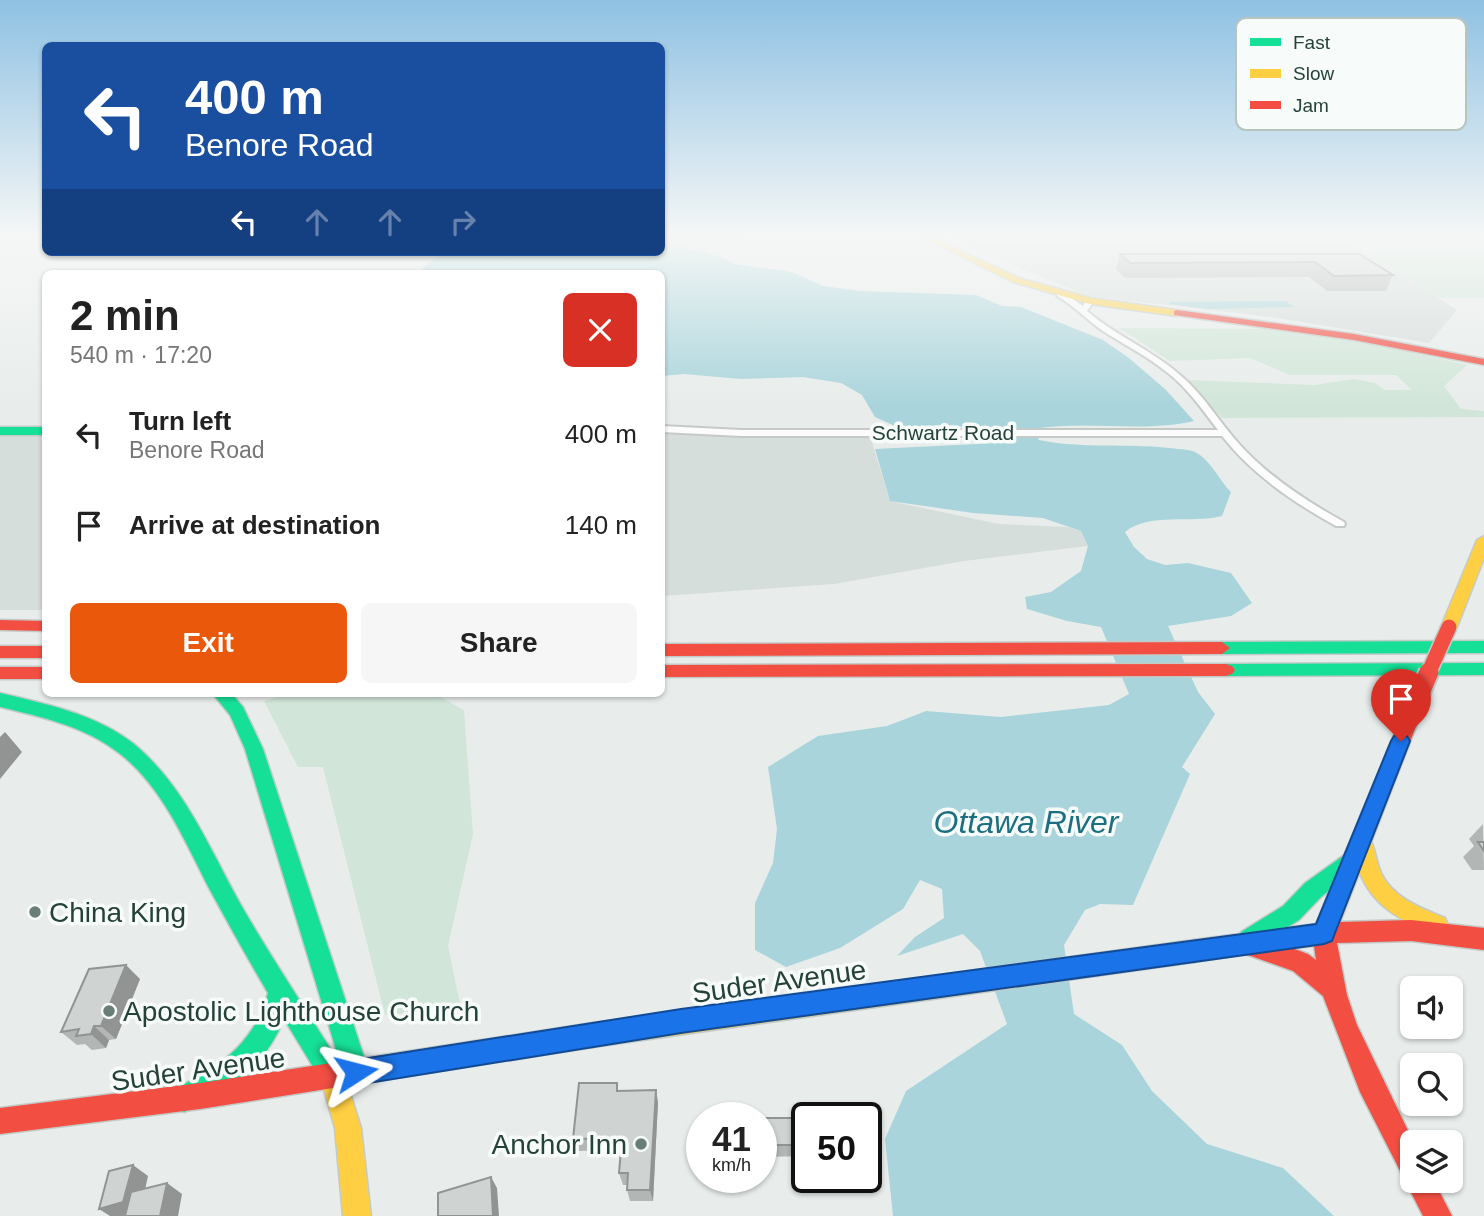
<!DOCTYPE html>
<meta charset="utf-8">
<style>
body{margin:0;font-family:Arial,sans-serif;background:#f6f6f6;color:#222;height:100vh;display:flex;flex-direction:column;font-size:26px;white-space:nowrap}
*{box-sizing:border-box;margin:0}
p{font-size:23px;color:#767676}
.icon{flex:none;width:38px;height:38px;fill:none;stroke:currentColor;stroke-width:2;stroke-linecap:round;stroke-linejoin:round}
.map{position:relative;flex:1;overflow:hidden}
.sheet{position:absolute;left:42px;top:270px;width:623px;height:427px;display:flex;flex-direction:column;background:#fff;border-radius:10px;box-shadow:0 2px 5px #0004}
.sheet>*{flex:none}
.guide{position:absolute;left:42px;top:42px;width:623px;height:214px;border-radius:10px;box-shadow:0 2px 5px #0004;background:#1a4fa0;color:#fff;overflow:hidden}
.fabs{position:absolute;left:1400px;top:976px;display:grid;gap:14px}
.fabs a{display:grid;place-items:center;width:63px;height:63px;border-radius:10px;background:#fff;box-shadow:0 2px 5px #0004;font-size:35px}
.speed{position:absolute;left:686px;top:1102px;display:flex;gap:14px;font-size:35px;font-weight:700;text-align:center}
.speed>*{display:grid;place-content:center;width:91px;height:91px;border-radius:50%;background:#fff;box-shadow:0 2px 5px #0004;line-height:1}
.speed small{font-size:18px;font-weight:400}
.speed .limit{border:4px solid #111;border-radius:10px;background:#fff;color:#111}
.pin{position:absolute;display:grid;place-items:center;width:60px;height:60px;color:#fff;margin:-72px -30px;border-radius:50% 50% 50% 0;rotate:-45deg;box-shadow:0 0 7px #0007}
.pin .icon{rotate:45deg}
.me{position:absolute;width:77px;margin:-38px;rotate:81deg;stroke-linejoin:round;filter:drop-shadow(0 0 5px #0008)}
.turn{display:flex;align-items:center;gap:24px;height:147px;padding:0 28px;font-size:32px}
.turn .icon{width:91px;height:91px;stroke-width:2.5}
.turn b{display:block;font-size:49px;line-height:60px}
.lanes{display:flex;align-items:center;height:66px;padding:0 28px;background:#0003;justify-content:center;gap:35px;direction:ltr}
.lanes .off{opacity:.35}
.round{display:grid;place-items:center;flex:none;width:74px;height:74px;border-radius:10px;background:#f6f6f6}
.summary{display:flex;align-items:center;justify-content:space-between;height:119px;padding:0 28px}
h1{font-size:42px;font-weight:700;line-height:52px}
.primary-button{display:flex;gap:14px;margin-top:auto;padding:14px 28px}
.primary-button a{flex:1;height:80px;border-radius:10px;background:#ea580c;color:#fff;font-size:28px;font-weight:700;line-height:80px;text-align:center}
.primary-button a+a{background:#f6f6f6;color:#222}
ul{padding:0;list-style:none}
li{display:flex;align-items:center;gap:21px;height:91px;padding:0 28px}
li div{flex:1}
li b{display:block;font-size:26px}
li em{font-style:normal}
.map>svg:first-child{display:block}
.built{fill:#d6dedb}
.green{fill:#d1e6d8}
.water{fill:#a9d4db}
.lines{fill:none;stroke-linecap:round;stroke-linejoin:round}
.street-casing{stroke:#c5cac8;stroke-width:4}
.fast-casing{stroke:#c3cbc8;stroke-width:3}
.slow-casing{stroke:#c3cbc8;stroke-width:3}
.jam-casing{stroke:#c3cbc8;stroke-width:3}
.street{fill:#fcfcfc;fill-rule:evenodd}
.fast{fill:#16e098;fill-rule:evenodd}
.slow{fill:#ffcf43;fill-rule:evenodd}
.jam{fill:#f24e42;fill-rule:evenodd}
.jam-bridge-far1-casing{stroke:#c3cbc8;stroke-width:18;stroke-linecap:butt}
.jam-bridge-casing{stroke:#c3cbc8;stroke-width:23;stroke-linecap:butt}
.jam-bridge-far1{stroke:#f24e42;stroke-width:15}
.jam-bridge{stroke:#f24e42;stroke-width:19}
.wall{fill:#b2b6b5}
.shaded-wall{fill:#919493}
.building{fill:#cfd4d2;stroke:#919493;stroke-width:2}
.route{fill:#1a73e8;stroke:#114b97;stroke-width:2}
.poi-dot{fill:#697e78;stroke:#f7fbf9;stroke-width:2.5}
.labels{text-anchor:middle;stroke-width:7;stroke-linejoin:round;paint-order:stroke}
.far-street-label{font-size:21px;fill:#24423a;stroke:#f7fbf9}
.near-poi-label{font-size:28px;fill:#24423a;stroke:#f7fbf9;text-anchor:start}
.near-street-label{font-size:28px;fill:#24423a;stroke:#f7fbf9}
.near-water-label{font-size:32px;font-style:italic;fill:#1c6f80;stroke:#f7fbf9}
.key{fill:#f7fbf9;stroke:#b8c4c0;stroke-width:2}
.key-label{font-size:19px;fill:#24423a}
</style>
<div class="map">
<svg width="1484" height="1216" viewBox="0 0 1484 1216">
<rect width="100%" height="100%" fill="#e8edeb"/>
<g class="built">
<polygon points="662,236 766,236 680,248 662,241"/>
<polygon points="943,236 1339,236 1457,310 1429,343 1271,317 1088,296"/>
<rect x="0" y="431" width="45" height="179"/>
<polygon points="662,432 869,433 890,501 999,524 1068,527 1081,531 1088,546 964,561 834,584 662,596"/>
</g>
<g class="green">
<polygon points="1339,236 1484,236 1484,298 1439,298"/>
<polygon points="1119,328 1273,329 1384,346 1467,365 1444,386 1461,409 1484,411 1484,417 1222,418 1187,380 1314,385 1354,379 1375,383 1385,390 1412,390 1396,375 1290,375 1250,358 1170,361"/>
<polygon points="291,693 433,693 464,710 473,834 448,946 461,1008 385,1015 323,767 298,767 264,701"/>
</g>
<g class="water">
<path d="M662 241 722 257 734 264 792 272 823 286 861 291 976 295 1002 306 1021 307 1103 340 1129 358 1166 390 1194 421C1143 433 1087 420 1034 429L1039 440C1081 449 1126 443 1169 448 1177 449 1188 449 1195 452 1211 460 1219 480 1231 492L1222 516C1191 524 1149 512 1125 532L1134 547 1147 559 1165 565 1188 563 1231 573 1252 603 1231 616 1168 626 1198 692 1215 714 1182 767 1190 774 1133 905 1100 904 1085 910 1064 945 1074 1014 1122 1045 1152 1091 1207 1144 1283 1168 1334 1216H893L885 1139 906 1091 1007 1024 980 951 963 934 897 956 915 937 944 918 942 889 920 880 903 909 840 948 786 967 755 950V903L773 863 777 829 768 767 818 736 887 726 926 711 1001 717 1109 705 1129 694 1101 627 1067 621 1027 609 1025 597 1051 592 1081 571 1088 546 1081 531 1043 518 973 513 890 501 875 449 998 443 991 430 947 425 897 427 875 417 862 395 841 383 803 377 741 379 684 374 662 376V273H417L443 252H662Z"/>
<polygon points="1286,301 1294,307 1208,309 1169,304 1171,302"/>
</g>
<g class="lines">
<g class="street-casing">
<path id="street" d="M1057 292H1063L1083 306 1087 299H1093L1094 301 1087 311C1116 336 1152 350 1180 375 1204 395 1219 422 1240 445 1269 477 1306 501 1344 522L1345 524 1344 526H1336C1293 502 1253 475 1222 436H741L662 432V426L741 430H1218C1201 408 1186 386 1164 370 1144 354 1121 343 1100 329 1085 318 1073 305 1057 296Z"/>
</g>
<g class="fast-casing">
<g id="fast">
<rect x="0" y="427" width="46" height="8"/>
<polygon points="1484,641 1484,653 1222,654 1214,648 1222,642"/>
<polygon points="1484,663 1484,675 1226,676 1220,674 1217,670 1220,666 1226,664"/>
<path d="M0 693C46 704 96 714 134 744 187 788 212 855 245 912 276 965 309 1014 341 1066L245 749 230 715 212 693H231L243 707 263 749 369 1072 365 1081 356 1085 347 1081 345 1077 342 1085 333 1089 324 1085 284 1019C266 1064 229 1094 184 1112L175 1108 171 1099C177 1084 196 1079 210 1070 239 1051 259 1027 268 993 248 959 229 925 210 890 185 842 163 787 119 753 84 726 42 717 0 707Z"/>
<polygon points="1354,850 1361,853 1364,859 1361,865 1321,897 1299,920 1249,951 1241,948 1238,940 1241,932 1283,906 1305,883 1347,853"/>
</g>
</g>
<g class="slow-casing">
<g id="slow">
<polygon points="919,236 929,236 1019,278 1091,298 1177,310 1182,313 1177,316 1090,304 1013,282"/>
<polygon points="1484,536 1484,558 1457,627 1455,631 1443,631 1441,627 1477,540"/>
<path d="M1362 833 1369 836C1375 848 1376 861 1381 873 1393 898 1421 908 1445 918L1448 925 1445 932 1437 935C1398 920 1368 904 1356 862 1353 853 1351 844 1355 836Z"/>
<polygon points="1194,940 1202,943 1205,951 1202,959 1194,962 593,1047 584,1044 581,1035 584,1026 593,1023"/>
<polygon points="333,1063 342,1067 361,1128 371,1216 343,1216 335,1128 320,1076 324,1067"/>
</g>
</g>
<g class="jam-casing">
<g id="jam">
<polygon points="1177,310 1354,334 1484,359 1484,365 1354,340 1174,315 1174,311"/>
<polygon points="0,620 46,621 46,631 0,630"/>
<polygon points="1222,642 1230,648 1222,654 662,656 662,644"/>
<rect x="0" y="646" width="46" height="12"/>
<polygon points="1226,664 1232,666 1235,670 1232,674 1226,676 662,677 662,665"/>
<rect x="0" y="667" width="46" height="12"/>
<path d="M1420 687 1426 688 1429 693 1340 922 1411 920 1484 928V950L1411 941 1337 943 1347 995 1357 1025 1414 1143 1412 1181H1434L1452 1216H1423L1360 1092 1323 996 1293 971 1245 954 1194 962 1186 959 1183 951 1186 943 1194 940 1316 924 1411 693 1414 688ZM1314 946 1316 960 1308 954 1292 948Z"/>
<polygon points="593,1023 602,1026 605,1035 602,1044 593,1047 200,1109 0,1134 0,1108 200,1083"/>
</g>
</g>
<use href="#street" class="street"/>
<use href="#fast" class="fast"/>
<use href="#slow" class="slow"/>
<use href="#jam" class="jam"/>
<g class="jam-bridge-far1-casing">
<polyline id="jam-bridge-far1" points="1428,674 1449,627"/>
</g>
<g class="jam-bridge-casing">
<polyline id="jam-bridge" points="1420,693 1429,672"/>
</g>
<use href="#jam-bridge-far1" class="jam-bridge-far1"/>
<use href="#jam-bridge" class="jam-bridge"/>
</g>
<g class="wall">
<polygon points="1120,254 1359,254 1393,275 1386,291 1327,291 1309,277 1125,278 1116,269"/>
<polygon points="1483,824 1484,870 1472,870 1463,857 1474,846 1469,839"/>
<polygon points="140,979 116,1039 109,1040 106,1048 92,1050 85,1044 77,1045 61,1032"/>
<polygon points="619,1091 658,1102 653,1201 630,1201 627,1190 628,1185 623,1185 619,1173 621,1150 577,1151 573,1139"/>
<polygon points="761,1118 807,1118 807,1156 761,1157"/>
</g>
<g class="shaded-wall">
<polygon points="5,732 22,752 0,779 0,737"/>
<polygon points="126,965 140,979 116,1039 101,1026"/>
<polygon points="94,1026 109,1040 106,1048 91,1034"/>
<polygon points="656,1090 658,1102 653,1201 650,1190"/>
<polygon points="133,1165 148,1176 140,1213 129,1216 110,1216 99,1209"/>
<polygon points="491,1177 497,1188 499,1216 493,1216"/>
<polygon points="167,1183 182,1194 178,1216 160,1216"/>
</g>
<g class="building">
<polygon points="1120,254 1359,254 1393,275 1334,276 1315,262 1130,263"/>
<polygon points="1478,842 1484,842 1484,851"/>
<polygon points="126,965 101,1026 94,1026 91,1034 76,1036 79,1029 61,1032 89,969"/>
<polygon points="579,1083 617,1083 617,1091 656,1090 650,1190 627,1190 628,1173 619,1173 622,1138 573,1139"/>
<polygon points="761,1118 833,1118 807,1118 807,1145 761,1145"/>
<polygon points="133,1165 123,1202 99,1209 109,1171"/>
<polygon points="491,1177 493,1216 438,1216 438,1193"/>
<polygon points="167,1183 160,1216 125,1216 131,1192"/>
</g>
<linearGradient id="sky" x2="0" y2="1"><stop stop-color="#8fc1e3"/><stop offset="0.58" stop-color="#f5f7f6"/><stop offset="1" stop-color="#f5f7f6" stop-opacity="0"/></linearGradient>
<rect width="1484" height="406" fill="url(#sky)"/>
<polygon class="route" points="1401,734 1407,736 1410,741 1335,933 1332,941 1324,944 681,1033 356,1085 347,1081 344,1072 347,1063 356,1060 681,1009 1316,924 1391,741 1394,736"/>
<g class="poi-dot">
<circle cx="35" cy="912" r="7"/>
<circle cx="109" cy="1011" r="7"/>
<circle cx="641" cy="1144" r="7"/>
</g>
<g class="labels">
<g class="far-street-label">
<text x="943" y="440">Schwartz Road</text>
</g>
<g class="near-poi-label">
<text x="49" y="922">China King</text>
<text x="123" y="1021">Apostolic Lighthouse Church</text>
<text x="627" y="1154" text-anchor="end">Anchor Inn</text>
</g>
<g class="near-street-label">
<text transform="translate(779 981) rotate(-8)" y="10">Suder Avenue</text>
<text transform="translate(198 1069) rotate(-8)" y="10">Suder Avenue</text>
</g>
<g class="near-water-label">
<text x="1026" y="833">Ottawa River</text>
</g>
</g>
<rect x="1236" y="18" width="230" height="112" rx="10" class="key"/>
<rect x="1250" y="38" width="31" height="8" fill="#16e098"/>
<rect x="1250" y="69" width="31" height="9" fill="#ffcf43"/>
<rect x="1250" y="101" width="31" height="8" fill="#f24e42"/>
<g class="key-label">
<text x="1293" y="49">Fast</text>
<text x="1293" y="80">Slow</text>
<text x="1293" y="112">Jam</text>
</g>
</svg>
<div class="fabs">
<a><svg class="icon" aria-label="sound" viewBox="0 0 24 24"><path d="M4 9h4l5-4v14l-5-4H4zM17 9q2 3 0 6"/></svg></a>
<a><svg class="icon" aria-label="search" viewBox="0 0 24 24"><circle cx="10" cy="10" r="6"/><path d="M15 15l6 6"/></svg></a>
<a><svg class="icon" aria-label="layers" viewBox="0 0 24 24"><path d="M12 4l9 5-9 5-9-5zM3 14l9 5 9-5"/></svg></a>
</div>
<div class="speed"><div>41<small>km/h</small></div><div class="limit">50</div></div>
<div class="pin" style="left:1401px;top:741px;background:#d93025"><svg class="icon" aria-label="arrive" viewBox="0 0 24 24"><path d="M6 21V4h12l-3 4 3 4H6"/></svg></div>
<svg class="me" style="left:356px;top:1072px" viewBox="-20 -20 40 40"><path d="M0-17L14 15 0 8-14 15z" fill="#1a73e8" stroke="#fff" stroke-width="4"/></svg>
<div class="guide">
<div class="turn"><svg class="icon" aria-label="left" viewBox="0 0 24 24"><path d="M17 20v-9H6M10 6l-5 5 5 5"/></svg><div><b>400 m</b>Benore Road</div></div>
<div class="lanes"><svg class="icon" aria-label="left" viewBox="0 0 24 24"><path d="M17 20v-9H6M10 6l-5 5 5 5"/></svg><svg class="icon off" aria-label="ahead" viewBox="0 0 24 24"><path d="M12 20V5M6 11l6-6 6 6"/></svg><svg class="icon off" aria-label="ahead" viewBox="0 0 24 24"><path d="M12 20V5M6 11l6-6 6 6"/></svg><svg class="icon off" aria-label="right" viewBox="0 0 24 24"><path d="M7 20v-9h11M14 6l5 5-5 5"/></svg></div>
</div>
<section class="sheet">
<div class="summary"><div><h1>2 min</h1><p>540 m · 17:20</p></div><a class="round" style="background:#d93025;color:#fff"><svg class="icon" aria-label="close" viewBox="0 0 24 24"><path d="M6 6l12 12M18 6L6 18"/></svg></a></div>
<ul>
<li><svg class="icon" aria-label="left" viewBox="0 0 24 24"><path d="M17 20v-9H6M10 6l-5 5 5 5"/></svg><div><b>Turn left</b><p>Benore Road</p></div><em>400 m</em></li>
<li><svg class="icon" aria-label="arrive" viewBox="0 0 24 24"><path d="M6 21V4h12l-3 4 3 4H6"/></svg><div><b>Arrive at destination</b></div><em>140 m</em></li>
</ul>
<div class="primary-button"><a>Exit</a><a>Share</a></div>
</section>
</div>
